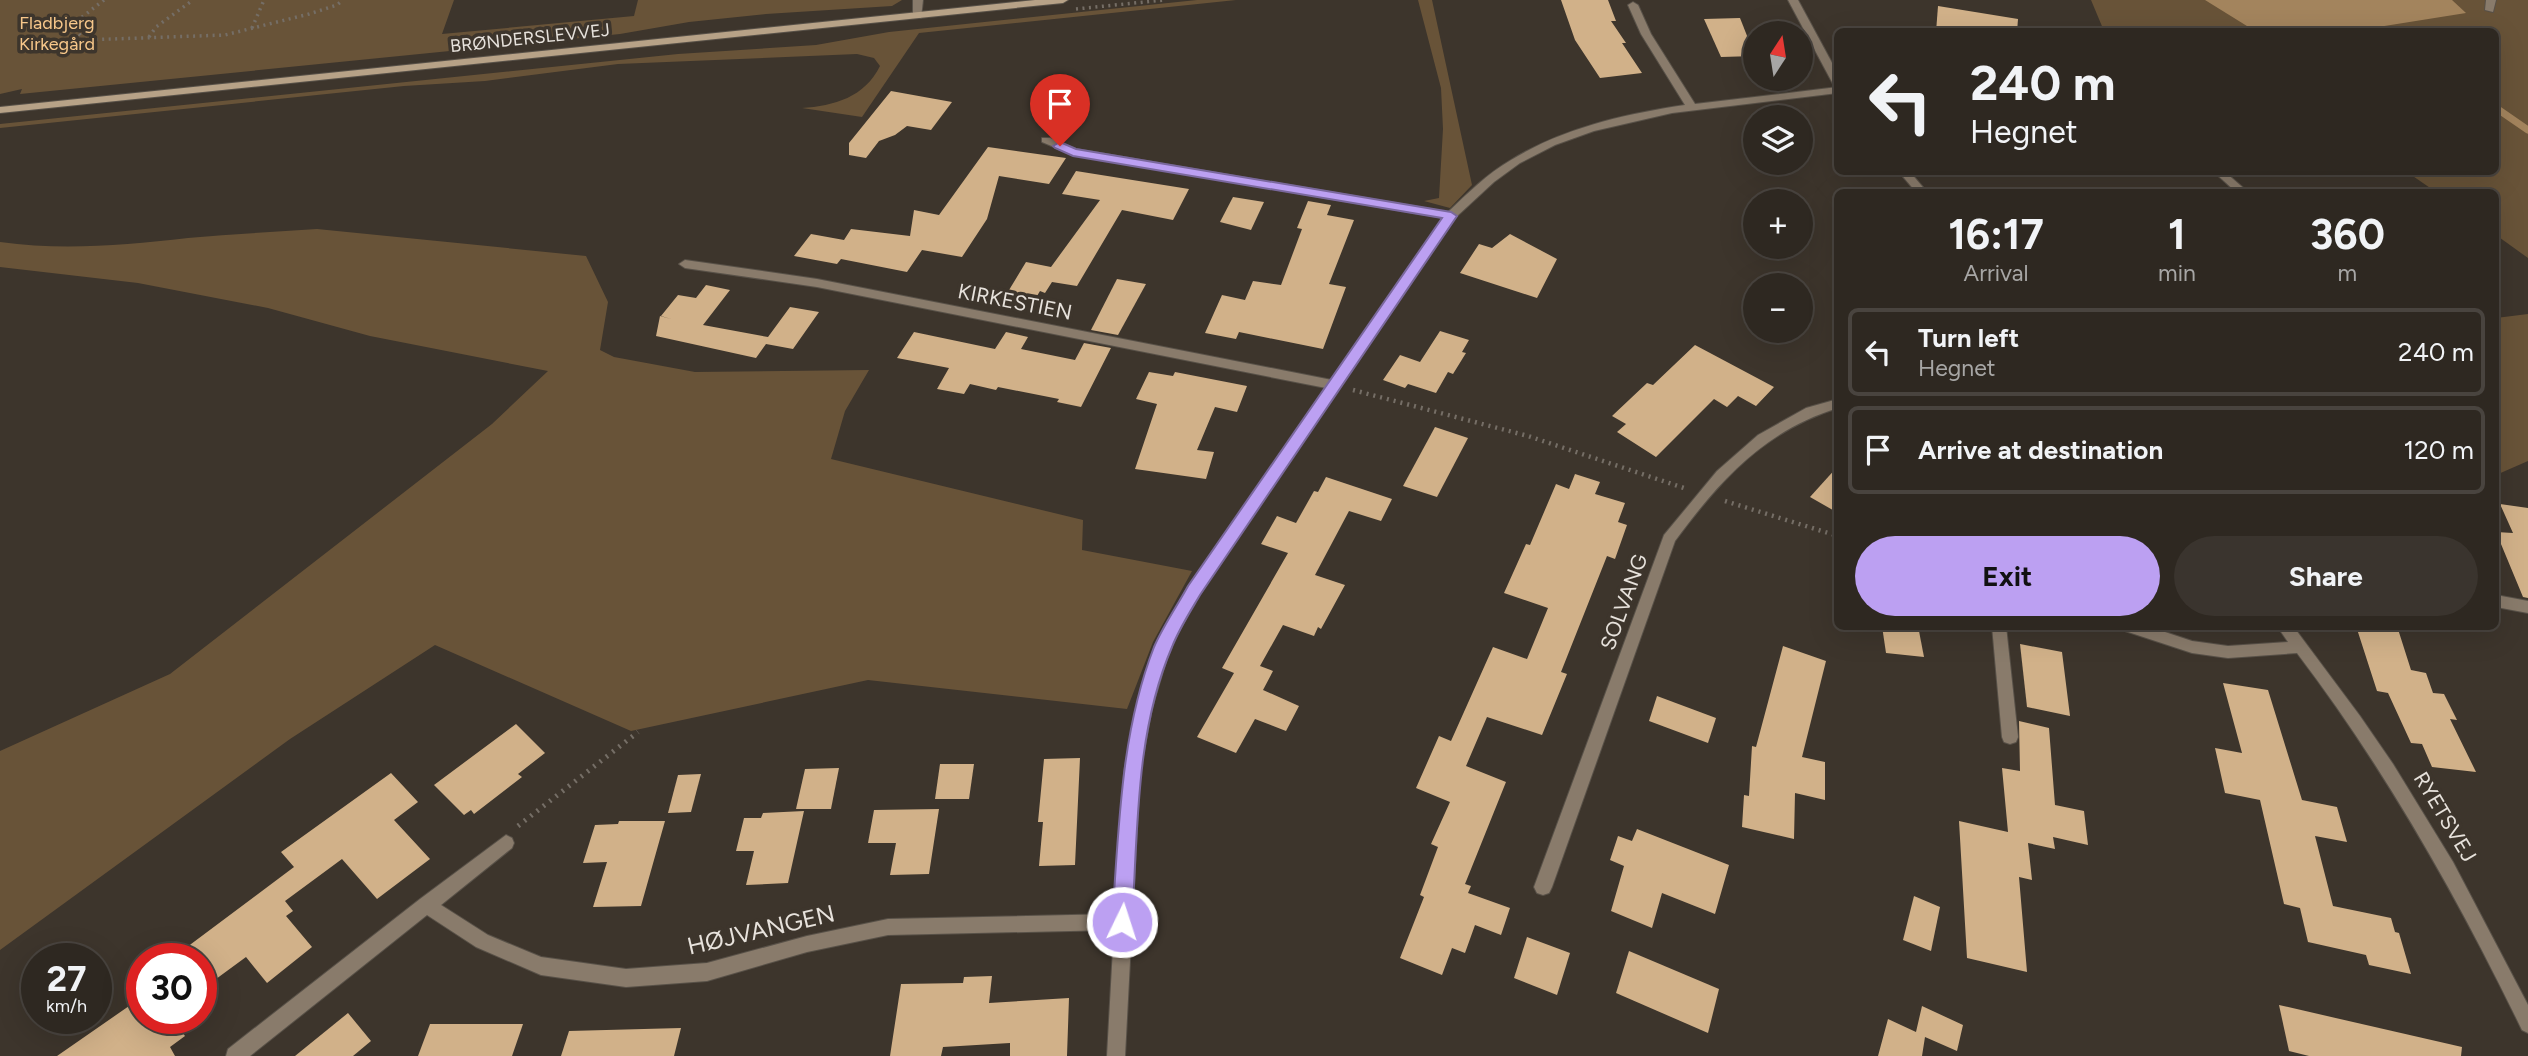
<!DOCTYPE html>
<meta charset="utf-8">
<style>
body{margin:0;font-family:Figtree,sans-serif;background:#3a342e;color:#f1f3f6;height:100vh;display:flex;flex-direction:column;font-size:26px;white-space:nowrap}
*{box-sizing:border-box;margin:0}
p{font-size:23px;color:#a7a6a5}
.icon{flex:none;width:38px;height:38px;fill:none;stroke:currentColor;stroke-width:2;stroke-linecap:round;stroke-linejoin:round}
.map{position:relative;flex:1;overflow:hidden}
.details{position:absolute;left:1834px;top:189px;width:665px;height:441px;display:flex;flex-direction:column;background:#2e2821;border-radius:10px;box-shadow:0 7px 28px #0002,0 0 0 2px #49443f}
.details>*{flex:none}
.hud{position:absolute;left:1834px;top:28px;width:665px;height:147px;border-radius:10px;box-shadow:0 7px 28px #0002,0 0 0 2px #49443f;background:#2e2821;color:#f1f3f6;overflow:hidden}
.needle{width:46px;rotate:12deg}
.tools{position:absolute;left:1743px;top:21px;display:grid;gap:14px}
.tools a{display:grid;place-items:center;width:70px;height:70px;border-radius:50%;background:#2e2821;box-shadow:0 7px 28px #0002,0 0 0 2px #49443f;font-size:35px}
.speed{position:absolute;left:21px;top:943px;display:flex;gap:14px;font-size:35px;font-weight:700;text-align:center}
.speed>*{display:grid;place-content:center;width:91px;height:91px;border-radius:50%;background:#2e2821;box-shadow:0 7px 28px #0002,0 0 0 2px #49443f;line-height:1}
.speed small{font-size:18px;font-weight:400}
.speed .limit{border:10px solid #d22;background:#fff;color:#111}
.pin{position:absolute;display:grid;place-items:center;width:60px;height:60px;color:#fff;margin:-72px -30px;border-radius:50% 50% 50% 0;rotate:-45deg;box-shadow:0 0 7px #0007}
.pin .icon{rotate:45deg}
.me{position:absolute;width:77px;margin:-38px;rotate:4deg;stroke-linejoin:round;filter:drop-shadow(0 0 5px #0008)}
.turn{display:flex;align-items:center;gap:24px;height:147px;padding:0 21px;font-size:32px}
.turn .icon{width:91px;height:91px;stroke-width:2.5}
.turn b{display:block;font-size:49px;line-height:60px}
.eta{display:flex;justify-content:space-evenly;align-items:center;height:119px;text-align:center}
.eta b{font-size:42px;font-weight:700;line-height:49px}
.cta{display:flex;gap:14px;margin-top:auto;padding:14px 21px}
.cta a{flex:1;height:80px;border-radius:42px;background:#bca0f2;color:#111;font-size:28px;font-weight:700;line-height:80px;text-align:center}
.cta a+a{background:#3a342e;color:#f1f3f6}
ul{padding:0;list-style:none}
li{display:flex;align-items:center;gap:21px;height:88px;margin:0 14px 10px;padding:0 7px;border:4px solid #49443f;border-radius:10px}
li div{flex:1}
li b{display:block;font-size:26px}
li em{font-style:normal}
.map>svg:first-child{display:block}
.green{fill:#685338}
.water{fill:#a3845d}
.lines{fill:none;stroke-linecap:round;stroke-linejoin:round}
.stream{stroke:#a3845d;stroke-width:7}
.building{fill:#d1b189}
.lane-casing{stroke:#585148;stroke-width:2}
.street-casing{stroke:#585148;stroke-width:2}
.secondary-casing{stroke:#585148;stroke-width:2}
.path-far2{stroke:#756e66;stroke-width:3.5;stroke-dasharray:2 4.5;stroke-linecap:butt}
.path-far1{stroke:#756e66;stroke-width:4.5;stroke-dasharray:2 5;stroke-linecap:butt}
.path{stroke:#756e66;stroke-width:5;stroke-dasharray:2 6;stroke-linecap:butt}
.lane{fill:#897b6b;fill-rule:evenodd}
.street{fill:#897b6b;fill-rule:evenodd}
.secondary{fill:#b7a287;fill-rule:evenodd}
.route{fill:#bca0f2;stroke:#7a689d;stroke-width:2}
.labels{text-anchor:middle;stroke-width:7;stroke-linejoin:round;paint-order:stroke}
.far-park-label{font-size:18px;fill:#f7c78a;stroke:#3d352c}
.far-street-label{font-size:18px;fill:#e7e2dc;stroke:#3d352c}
.street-label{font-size:21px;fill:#e7e2dc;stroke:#3d352c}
.near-street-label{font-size:24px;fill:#e7e2dc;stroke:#3d352c}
</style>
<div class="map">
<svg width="2528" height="1056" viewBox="0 0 2528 1056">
<rect width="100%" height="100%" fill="#3d352c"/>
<g class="green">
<polygon points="0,0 454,0 442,34 634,16 638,0 902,0 892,6 766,14 689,22 620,34 20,94 22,89 0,94"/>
<path d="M1197 0H1236L919 33 862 117 802 108C834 106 865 97 880 66L874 58 857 54 618 64 485 81 404 86 0 128V124L678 54 816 45 889 32Z"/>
<polygon points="1418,0 1432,0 1472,185 1450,208 1424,201 1439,198 1443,129 1441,88"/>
<polygon points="2091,0 2528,0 2528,258 2496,235 2496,192 2436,192 2407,172 2496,172 2496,32 2104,31"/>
<path d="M317 229 586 256 608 302 600 350 614 357 695 372 869 370 845 411 831 459 1083 520 1082 550 1192 571 1153 642 1127 709 868 680 631 731 435 645 290 739 0 950V751L170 674 492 424 548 371 370 336 268 308 138 283 0 267V242C64 251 124 245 188 238 231 234 274 232 317 229Z"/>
<polygon points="2528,314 2528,461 2496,475 2496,318"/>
</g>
<polygon class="water" points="2205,0 2452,0 2466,13 2353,31 2255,31"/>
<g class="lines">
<polyline class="stream" points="2496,108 2528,130"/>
</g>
<g class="building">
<polygon points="1561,0 1608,0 1616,21 1611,21 1626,43 1622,43 1642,73 1600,78 1575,40"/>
<polygon points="1938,6 2018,19 2017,32 1936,32"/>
<polygon points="1740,18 1755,56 1721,57 1704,19"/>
<polygon points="891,91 952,102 931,130 907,126 895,135 879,141 866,158 849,155 849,143"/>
<polygon points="988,147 1066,158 1049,184 999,176 987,219 962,257 922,250 907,272 841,259 837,264 794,256 811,234 844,240 851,229 910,236 914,210 939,215"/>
<polygon points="1076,171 1189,189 1173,220 1122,210 1077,286 1052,282 1045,293 1040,291 1034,301 1006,295 1026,262 1051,267 1100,200 1062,194"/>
<polygon points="1233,197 1264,202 1251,230 1220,222"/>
<polygon points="1308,201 1331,205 1327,215 1354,220 1329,284 1346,287 1323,349 1239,332 1236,339 1205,333 1222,295 1245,300 1253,281 1281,285 1302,229 1297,228"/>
<polygon points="1510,234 1557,259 1537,298 1460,273 1479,244 1492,248"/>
<polygon points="1117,279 1146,284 1118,335 1091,330"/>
<polygon points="706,285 730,290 703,325 768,337 790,307 819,312 793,349 766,344 756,358 656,336 660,316 671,319 661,316 678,295 696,298"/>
<polygon points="1440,331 1469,340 1462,352 1466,353 1453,374 1448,372 1436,393 1408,384 1405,388 1383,380 1400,355 1420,362"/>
<polygon points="914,332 995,349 1006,332 1028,337 1021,349 1075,360 1084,343 1111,348 1081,407 1057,402 1059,399 998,387 996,390 970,384 964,394 937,389 949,368 897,358"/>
<polygon points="1695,345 1774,387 1756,406 1738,396 1727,407 1714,399 1656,457 1617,432 1626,424 1612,416 1647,383 1653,385"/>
<polygon points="1149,372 1173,376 1175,372 1247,386 1237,412 1215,407 1197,450 1214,452 1206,479 1135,469 1157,404 1136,399"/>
<polygon points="1435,427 1468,438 1437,497 1403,486"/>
<polygon points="1838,466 1838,513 1810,497"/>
<polygon points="1575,474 1600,482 1595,494 1625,503 1618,522 1627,525 1615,559 1607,556 1561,672 1567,674 1542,735 1487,717 1466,766 1506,782 1465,884 1471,886 1468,893 1510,908 1501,935 1475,925 1465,953 1452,948 1442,975 1400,958 1424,897 1420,895 1438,847 1431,844 1450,802 1416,788 1439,736 1451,741 1493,647 1527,659 1548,608 1504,593 1526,544 1530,545 1556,484 1569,489"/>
<polygon points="1326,477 1392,499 1381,521 1349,511 1315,575 1345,585 1321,629 1318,627 1314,636 1283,625 1260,666 1273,671 1263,690 1299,706 1286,731 1255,719 1236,753 1197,737 1234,673 1222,668 1288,553 1261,544 1277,516 1296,523 1314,491 1318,492"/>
<polygon points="2500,504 2528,508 2528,598 2523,597 2496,532 2513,533"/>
<polygon points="1882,626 1918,626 1924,657 1886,653"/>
<polygon points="2356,626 2397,626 2411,670 2426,673 2433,693 2444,694 2457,720 2450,719 2476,772 2432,767 2422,744 2411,743 2388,693 2377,691"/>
<polygon points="2020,644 2062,652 2070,716 2027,707"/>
<polygon points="1783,646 1826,661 1802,757 1825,762 1825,800 1795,793 1794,839 1742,827 1744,795 1749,796 1752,746 1756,747"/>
<polygon points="2223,683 2268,690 2302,800 2337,807 2347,842 2315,836 2333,906 2391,918 2395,932 2399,933 2411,974 2369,965 2366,955 2308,942 2300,908 2284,904 2260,800 2225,793 2215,748 2242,753"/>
<polygon points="1657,696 1716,718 1708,743 1649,721"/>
<polygon points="2019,721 2049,728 2055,805 2084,811 2088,845 2053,837 2055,849 2028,843 2032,880 2019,877 2027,972 1967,958 1959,821 2008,832 2002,768 2020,771"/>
<polygon points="516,724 545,753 518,774 522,777 474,814 471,810 464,815 434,785"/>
<polygon points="1080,758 1075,865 1039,866 1043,822 1038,822 1044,759"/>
<polygon points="940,764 974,764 969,799 935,799"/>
<polygon points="839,768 831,809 796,809 805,769"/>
<polygon points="391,773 418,802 394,820 430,859 377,899 342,859 285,901 293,911 286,916 312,947 267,983 246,957 201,990 201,959 171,959 294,867 281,852"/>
<polygon points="701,774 691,812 668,813 678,775"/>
<polygon points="939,809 929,874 890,875 896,843 868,843 874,810"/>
<polygon points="804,811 788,883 746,885 754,851 736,851 744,818 761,818 763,813"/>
<polygon points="619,821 665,821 641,906 593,907 607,862 583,863 595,825 618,824"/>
<polygon points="1637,829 1729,865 1715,914 1662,893 1652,928 1611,911 1624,866 1610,860 1618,836 1632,841"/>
<polygon points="1914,896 1940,907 1931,951 1903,940"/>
<polygon points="1527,937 1570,953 1557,995 1514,978"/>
<polygon points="1629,951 1719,989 1708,1033 1616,993"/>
<polygon points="992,976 989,1003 1069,998 1067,1056 1010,1056 1010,1043 943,1047 941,1056 890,1056 901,984 963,983 964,977"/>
<polygon points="142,997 142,1018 172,1018 185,1036 170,1047 175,1056 57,1056"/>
<polygon points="2279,1005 2462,1047 2461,1056 2309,1056 2289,1051"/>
<polygon points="1922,1006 1963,1025 1957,1051 1925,1037 1922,1056 1878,1056 1888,1019 1916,1032"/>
<polygon points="348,1013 371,1041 353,1056 295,1056"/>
<polygon points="430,1024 523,1024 512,1056 418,1056"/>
<polygon points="681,1028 674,1056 561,1056 569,1031"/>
</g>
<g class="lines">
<g class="lane-casing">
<g id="lane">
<polygon points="913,0 923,0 921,18 913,16"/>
<polygon points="2486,0 2496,0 2493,12 2485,10"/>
</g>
</g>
<g class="street-casing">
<g id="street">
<polygon points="1788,0 1798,0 1838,74 1838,87 1833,84"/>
<path d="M1633 2 1638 5 1651 34 1695 104 1838 87V93L1672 113 1594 131 1555 145 1520 163 1494 182 1455 218 1199 594 1170 648 1152 708 1140 772 1125 1056H1107L1114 930 888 935 807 952 707 981 626 987 541 975 476 947 427 915 250 1056H226L228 1049 420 899 506 835 512 838 514 843 512 848 441 905 488 935 541 957 626 969 707 963 807 936 888 919 1115 914 1124 772 1136 708 1155 647 1189 586 1326 388 817 287 685 268 679 264 685 260 817 279 1332 380 1444 218 1073 155 1042 142V138H1050L1076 149 1448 212C1468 193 1487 174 1511 160 1563 128 1625 114 1685 105L1641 34 1628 5Z"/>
<polygon points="1899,172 1910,172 1927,192 1916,192"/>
<polygon points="2214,172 2225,172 2248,192 2236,192"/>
<path d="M1838 399V408C1764 431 1720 480 1675 541L1552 887 1549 893 1543 895 1537 893 1534 887 1664 535 1717 471 1758 435 1806 408Z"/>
<polygon points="2496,595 2528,601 2528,613 2496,607"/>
<polygon points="1992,626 2006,626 2018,737 2016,742 2010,744 2004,742 2002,737"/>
<path d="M2120 626H2147L2192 641 2228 646 2288 642 2277 626H2293L2360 716 2393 764 2453 862 2528 1005V1033L2522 1030C2458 898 2386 770 2297 653L2228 658 2192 653 2122 630Z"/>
</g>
</g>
<g class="secondary-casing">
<polygon id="secondary" points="1035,0 1068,0 1063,3 0,113 0,107"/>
</g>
<g class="path-far2">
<polyline points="104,0 72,25 84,40 225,35 309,14 337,5 343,0"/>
<polyline points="1076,9 1164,0"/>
<polyline points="252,28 264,0"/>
<polyline points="149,37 156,27 193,0"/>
</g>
<g class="path-far1">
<polyline points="1353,390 1528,436 1687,489"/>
<polyline points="1725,501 1838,536"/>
</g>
<polyline class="path" points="518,826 638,732"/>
<use href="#lane" class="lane"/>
<use href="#street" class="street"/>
<use href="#secondary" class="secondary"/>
</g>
<path class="route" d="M1060 142 1076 149 1451 212 1457 216 1200 595C1190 612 1179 629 1172 647 1135 733 1138 831 1132 922L1129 929 1122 931 1115 929 1112 922C1119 830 1120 734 1154 647 1163 626 1177 606 1188 586L1442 218 1073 156 1055 148 1053 146Z"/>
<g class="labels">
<g class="far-park-label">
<text x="57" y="29">Fladbjerg<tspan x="57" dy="21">Kirkegård</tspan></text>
</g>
<g class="far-street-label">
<text transform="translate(530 38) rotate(-6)" y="6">BRØNDERSLEVVEJ</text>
</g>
<g class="street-label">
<text transform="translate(1015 302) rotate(11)" y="7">KIRKESTIEN</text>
<text transform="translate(1624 602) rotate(-70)" y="7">SOLVANG</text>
<text transform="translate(2445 817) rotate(59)" y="7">RYETSVEJ</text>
</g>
<g class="near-street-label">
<text transform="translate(761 930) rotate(-13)" y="8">HØJVANGEN</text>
</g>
</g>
</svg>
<div class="tools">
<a><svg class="needle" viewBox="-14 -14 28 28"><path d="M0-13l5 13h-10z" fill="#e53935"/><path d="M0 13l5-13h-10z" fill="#a7a6a5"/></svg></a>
<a><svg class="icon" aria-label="layers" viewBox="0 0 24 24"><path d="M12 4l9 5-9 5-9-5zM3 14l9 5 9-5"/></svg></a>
<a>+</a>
<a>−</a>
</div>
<div class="speed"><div>27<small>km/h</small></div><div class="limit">30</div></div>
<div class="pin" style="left:1060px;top:146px;background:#d93025"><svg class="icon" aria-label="arrive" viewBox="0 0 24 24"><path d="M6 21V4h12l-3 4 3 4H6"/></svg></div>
<svg class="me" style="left:1122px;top:922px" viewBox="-20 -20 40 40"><circle r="17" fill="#bca0f2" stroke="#fff" stroke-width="3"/><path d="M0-11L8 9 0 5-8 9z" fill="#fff"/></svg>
<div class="hud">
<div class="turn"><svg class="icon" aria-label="left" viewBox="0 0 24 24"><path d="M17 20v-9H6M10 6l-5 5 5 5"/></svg><div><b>240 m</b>Hegnet</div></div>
</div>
<section class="details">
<div class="eta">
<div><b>16:17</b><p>Arrival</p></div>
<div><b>1</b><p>min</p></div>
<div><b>360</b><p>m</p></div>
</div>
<ul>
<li><svg class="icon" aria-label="left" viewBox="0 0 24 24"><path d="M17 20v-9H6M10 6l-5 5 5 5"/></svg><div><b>Turn left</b><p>Hegnet</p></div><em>240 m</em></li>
<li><svg class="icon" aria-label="arrive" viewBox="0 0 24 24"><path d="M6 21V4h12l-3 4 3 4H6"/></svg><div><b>Arrive at destination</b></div><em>120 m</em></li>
</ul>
<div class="cta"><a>Exit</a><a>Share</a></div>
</section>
</div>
